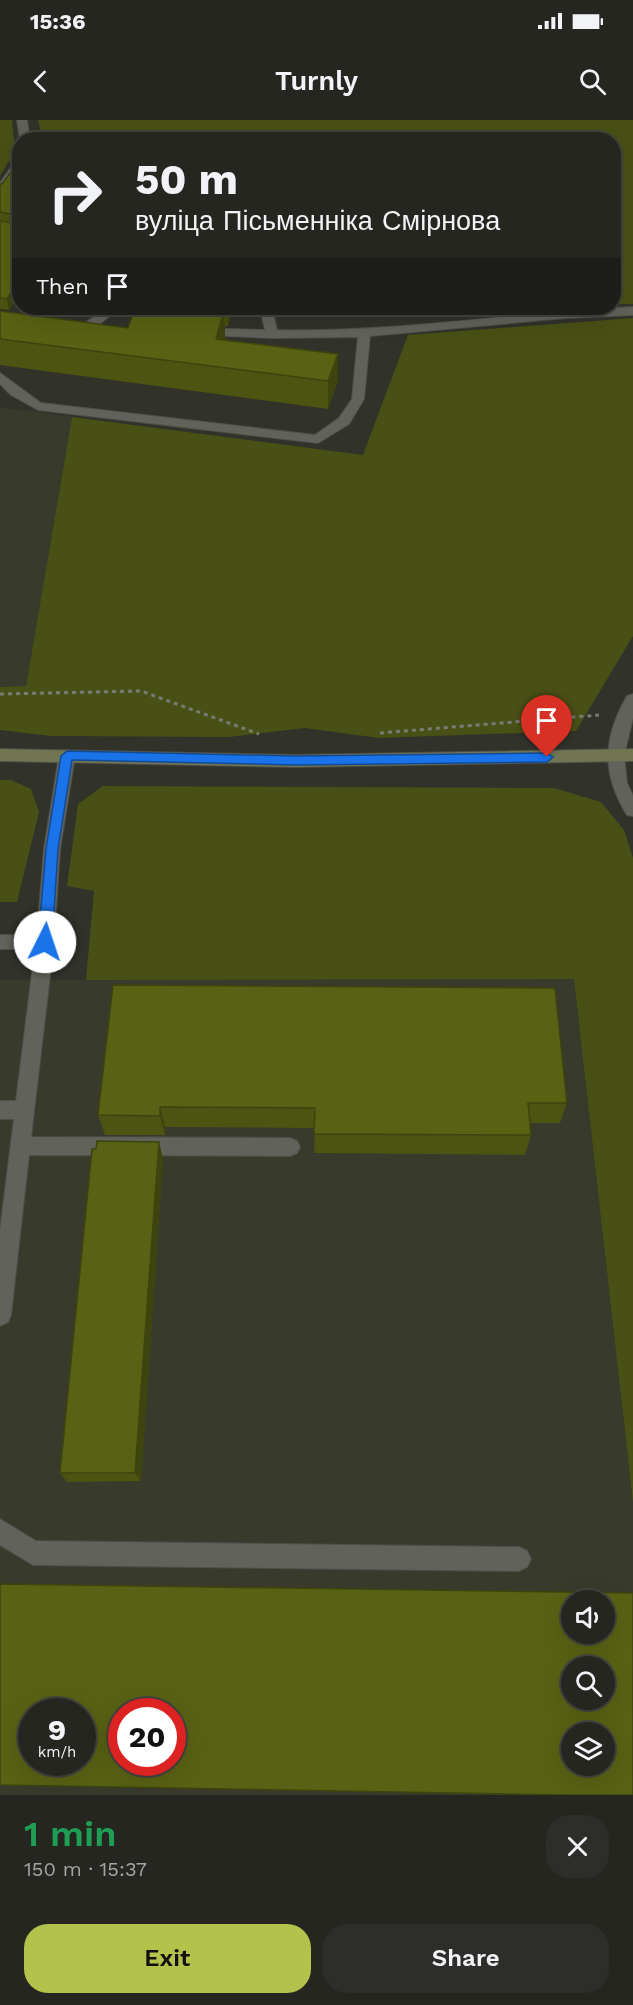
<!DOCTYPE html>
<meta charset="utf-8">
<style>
body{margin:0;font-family:"Work Sans",sans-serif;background:#2d2e29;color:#f1f3f6;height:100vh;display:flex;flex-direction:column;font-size:22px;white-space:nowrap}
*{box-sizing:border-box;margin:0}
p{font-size:20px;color:#a3a5a5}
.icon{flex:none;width:33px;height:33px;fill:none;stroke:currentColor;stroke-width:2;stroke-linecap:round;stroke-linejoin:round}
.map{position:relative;height:1675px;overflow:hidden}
.details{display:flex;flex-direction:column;background:#252620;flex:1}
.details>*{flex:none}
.top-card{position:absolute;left:12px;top:12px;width:609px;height:183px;border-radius:24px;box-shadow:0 6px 24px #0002,0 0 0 2px #42433e;background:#252620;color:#f1f3f6;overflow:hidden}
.fabs{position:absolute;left:561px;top:1470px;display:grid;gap:12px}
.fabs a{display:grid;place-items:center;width:54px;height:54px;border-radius:50%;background:#252620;box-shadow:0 6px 24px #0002,0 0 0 2px #42433e;font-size:30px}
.speed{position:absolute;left:18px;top:1578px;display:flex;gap:12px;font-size:30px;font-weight:700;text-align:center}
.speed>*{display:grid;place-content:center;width:78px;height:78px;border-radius:50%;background:#252620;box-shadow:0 6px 24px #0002,0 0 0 2px #42433e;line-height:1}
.speed small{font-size:15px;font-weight:400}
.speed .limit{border:9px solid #d22;background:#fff;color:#111}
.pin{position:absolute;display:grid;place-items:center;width:51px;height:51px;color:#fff;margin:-62px -26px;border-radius:50% 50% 50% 0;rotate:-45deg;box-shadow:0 0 6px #0007}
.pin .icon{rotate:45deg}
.me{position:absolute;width:66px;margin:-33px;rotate:4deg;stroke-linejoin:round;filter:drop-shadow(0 0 4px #0008)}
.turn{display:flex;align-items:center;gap:21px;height:126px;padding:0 24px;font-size:27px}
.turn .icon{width:78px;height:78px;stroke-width:2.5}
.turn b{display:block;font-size:42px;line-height:51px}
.then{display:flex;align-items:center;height:57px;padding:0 24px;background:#0003;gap:12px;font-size:22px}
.round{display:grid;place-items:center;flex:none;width:63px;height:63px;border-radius:24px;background:#2d2e29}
.head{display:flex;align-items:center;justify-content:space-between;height:102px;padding:0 24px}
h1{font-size:36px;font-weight:600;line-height:45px;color:#1e9e55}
.cta{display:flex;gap:12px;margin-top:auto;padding:12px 24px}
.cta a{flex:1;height:69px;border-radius:24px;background:#b3c24b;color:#111;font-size:24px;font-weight:600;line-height:69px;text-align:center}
.cta a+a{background:#2d2e29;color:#f1f3f6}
.status{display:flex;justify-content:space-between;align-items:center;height:42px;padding:0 30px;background:#252620;direction:ltr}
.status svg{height:16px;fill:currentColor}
header{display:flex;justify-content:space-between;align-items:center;height:78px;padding:0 24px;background:#252620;font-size:27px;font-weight:600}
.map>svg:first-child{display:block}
.built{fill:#383a2c;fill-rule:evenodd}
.green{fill:#495015}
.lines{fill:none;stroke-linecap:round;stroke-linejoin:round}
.lane-casing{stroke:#4e4f49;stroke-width:2}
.street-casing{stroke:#4e4f49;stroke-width:2}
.secondary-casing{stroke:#4e4f49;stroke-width:2}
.path{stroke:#797a73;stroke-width:3;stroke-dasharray:4 4;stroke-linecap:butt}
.lane{fill:#61625a;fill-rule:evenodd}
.street{fill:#61625a;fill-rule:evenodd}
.secondary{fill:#717551;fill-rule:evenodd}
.wall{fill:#4d5311}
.shaded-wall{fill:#3e440e}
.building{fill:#596114;stroke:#3e440e;stroke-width:1.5;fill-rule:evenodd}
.route{fill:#1a73e8;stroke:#114b97;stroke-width:1.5}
</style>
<div class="status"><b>15:36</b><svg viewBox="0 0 49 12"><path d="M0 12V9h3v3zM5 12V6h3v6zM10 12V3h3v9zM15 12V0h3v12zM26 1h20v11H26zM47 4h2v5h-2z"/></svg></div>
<header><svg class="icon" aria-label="back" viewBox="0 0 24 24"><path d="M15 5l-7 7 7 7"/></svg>Turnly<svg class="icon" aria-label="search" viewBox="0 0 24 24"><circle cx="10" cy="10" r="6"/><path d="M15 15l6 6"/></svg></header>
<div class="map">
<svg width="633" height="1675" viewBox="0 0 633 1675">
<rect width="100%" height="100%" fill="#31322a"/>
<g class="built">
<polygon points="0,287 72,297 26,566 0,567"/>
<path d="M574 859 633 1383V1675H0V860ZM572 1480H604V1514H572ZM572 1546H604V1580H572ZM32 1592H82V1642H32ZM122 1592H172V1642H122ZM572 1612H604V1646H572Z"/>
</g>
<g class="green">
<polygon points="0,0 12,0 15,31 0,56"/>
<polygon points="38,0 633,0 633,184 614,184 614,20 43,20"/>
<polygon points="633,198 633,516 576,611 379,618 305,608 229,617 51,616 0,610 0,567 26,566 72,297 363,335 408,215"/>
<polygon points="0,660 11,660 31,669 39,692 17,782 0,782"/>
<polygon points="103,666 554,668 601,682 624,710 633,738 633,1383 574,859 86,860 94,771 67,766 78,684"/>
</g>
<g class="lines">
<g class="lane-casing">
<g id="lane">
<polygon points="17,0 27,0 30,20 20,20"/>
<polygon points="20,39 20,50 4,73 0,74 0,63 16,40"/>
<path d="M633 187V195L566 198 370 216 364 279 349 304 318 323 38 290 11 275 0 264V253L41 283 315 315 339 298 352 279 358 217 272 218 201 215 195 211 197 208 265 210 260 188H272L277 210C396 213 514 192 633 187Z"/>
<polygon points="107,188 120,188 93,209 85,209 85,203"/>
<polygon points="67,630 73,632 75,636 60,729 54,822 31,1017 290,1018 297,1021 300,1027 297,1033 290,1036 29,1035 11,1195 8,1202 0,1206 0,1110 14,999 0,999 0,981 16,981 35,829 0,829 0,815 37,815 44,729 59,636 61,632"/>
<polygon points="0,1399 36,1421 519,1427 527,1431 531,1439 527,1447 519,1451 33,1445 0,1425"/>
</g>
</g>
<g class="street-casing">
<path id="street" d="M633 574V598L624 636 627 663 633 676V696L627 695C601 653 603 618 627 576Z"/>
</g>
<g class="secondary-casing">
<polygon id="secondary" points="0,629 296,635 633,629 633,641 296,647 0,641"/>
</g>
<g class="path">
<polyline points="0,574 141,571 259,614"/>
<polyline points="380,613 599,595"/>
</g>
<use href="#lane" class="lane"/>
<use href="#street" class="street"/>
<use href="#secondary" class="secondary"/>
</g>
<g class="wall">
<polygon points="20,52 20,175 9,190 0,189 0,64 2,64"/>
<polygon points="135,188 233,188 228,206 225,206 225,220 338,261 328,289 0,245 0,191 128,208"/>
<polygon points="113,865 567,983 560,1003 530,1003 531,1015 525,1035 314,1033 315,1008 165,1007 165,1015 105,1015 98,995"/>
<polygon points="96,1029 163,1038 141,1361 67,1362 60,1353"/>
</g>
<g class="shaded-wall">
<polygon points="20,159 20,175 9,190 7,179"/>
<polygon points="228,188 233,188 228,206 227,189"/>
<polygon points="224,190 225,217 218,246 216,219"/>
<polygon points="338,234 338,261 328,289 328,261"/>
<polygon points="160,987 165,1007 165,1015 160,996"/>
<polygon points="159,1022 163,1038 141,1361 135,1353"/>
</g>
<g class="building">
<polygon points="11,52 20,52 20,96 0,92 0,64 2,64"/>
<polygon points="20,98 20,159 7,179 0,178 0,101 17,104"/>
<polygon points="135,188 224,190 216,219 338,234 328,261 0,219 0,191 128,208"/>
<polygon points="192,188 228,188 227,189"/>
<polygon points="113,865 555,868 567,983 528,983 531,1015 314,1014 315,988 160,987 160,996 98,995"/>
<polygon points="97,1021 159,1022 135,1353 60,1353 92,1029 96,1029"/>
<path d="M0 1464 633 1473V1675H570L0 1665ZM572 1480H604V1514H572ZM572 1546H604V1580H572ZM32 1592H82V1642H32ZM122 1592H172V1642H122ZM572 1612H604V1646H572Z"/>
</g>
<polygon class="route" points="67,631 296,636 547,633 553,637 547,642 296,645 72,640 58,729 52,822 45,827 38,822 46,729 61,636"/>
</svg>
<div class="fabs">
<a><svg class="icon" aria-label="sound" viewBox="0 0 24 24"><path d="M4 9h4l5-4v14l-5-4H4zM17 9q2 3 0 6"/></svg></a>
<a><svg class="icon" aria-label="search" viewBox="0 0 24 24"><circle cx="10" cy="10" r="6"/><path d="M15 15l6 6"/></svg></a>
<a><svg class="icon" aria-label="layers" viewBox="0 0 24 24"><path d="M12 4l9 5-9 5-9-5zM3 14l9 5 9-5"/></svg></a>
</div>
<div class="speed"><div>9<small>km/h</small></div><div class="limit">20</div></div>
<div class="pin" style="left:547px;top:637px;background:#d93025"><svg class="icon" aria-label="arrive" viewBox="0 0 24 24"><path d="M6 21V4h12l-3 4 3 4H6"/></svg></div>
<svg class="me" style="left:45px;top:822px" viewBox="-20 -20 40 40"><circle r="19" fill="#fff"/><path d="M0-13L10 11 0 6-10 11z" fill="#1a73e8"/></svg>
<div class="top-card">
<div class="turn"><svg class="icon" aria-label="right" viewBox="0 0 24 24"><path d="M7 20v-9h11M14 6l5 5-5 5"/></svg><div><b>50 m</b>вуліца Пісьменніка Смірнова</div></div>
<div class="then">Then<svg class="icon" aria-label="arrive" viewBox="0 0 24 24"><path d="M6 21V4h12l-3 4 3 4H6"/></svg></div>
</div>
</div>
<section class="details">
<div class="head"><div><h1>1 min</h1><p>150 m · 15:37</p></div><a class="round"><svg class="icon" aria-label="close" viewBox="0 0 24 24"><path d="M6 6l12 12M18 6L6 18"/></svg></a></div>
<div class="cta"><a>Exit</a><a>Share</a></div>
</section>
